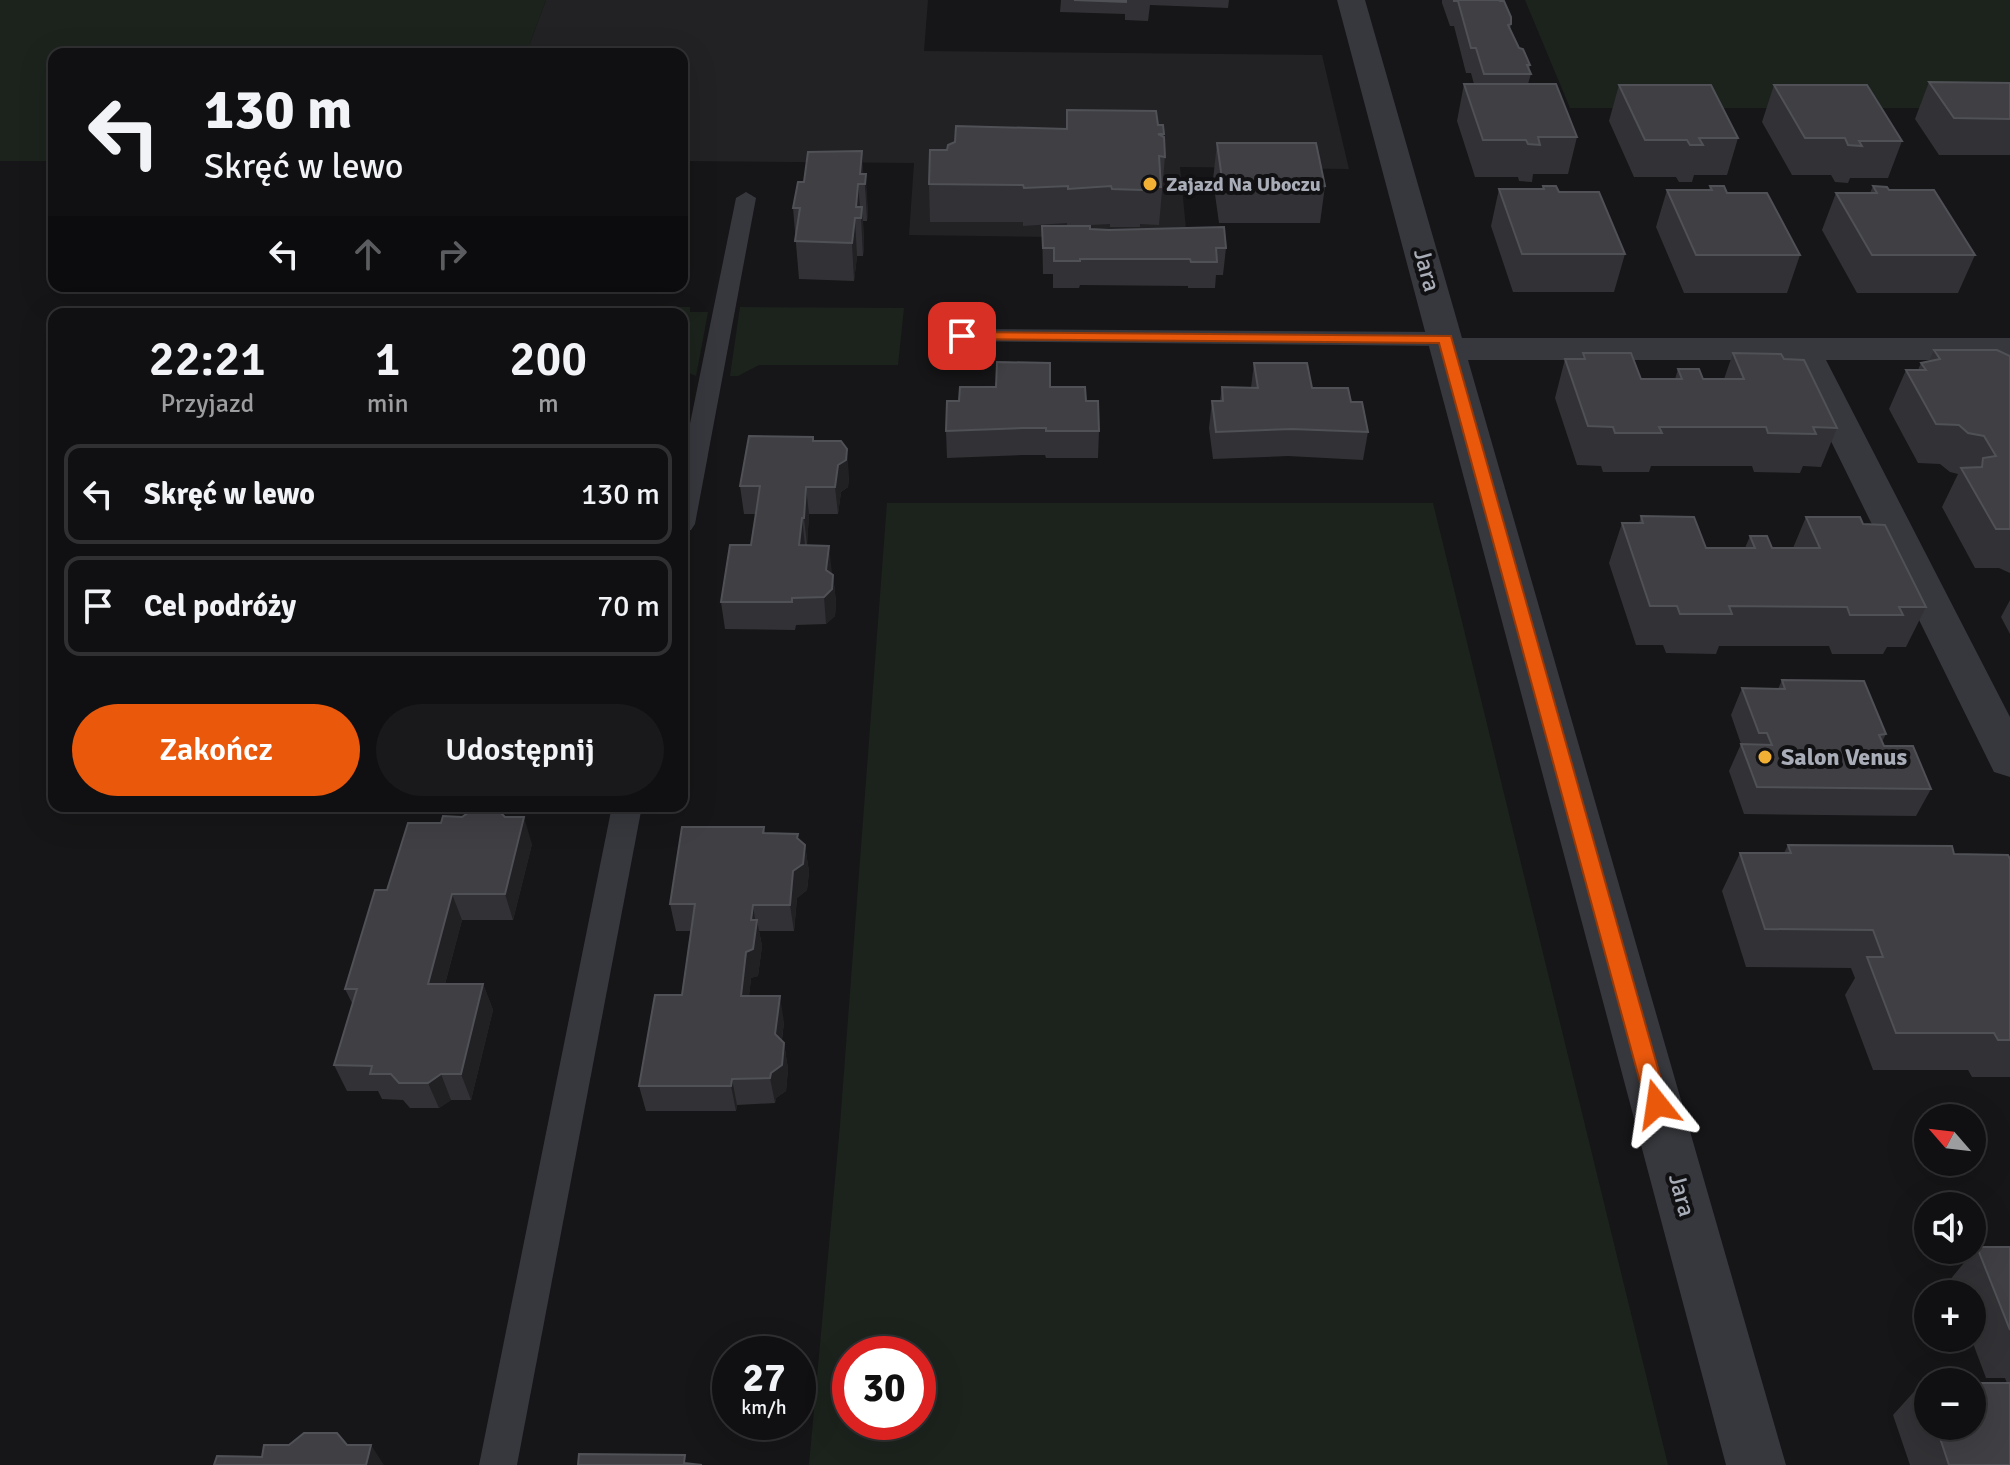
<!DOCTYPE html>
<html lang="pl">
<meta charset="utf-8">
<style>
body{margin:0;font-family:Signika,sans-serif;background:#19191b;color:#f1f3f6;height:100vh;display:flex;flex-direction:column;font-size:30px;white-space:nowrap}
*{box-sizing:border-box;margin:0}
p{font-size:26px;color:#9c9d9f}
.icon{flex:none;width:44px;height:44px;fill:none;stroke:currentColor;stroke-width:2;stroke-linecap:round;stroke-linejoin:round}
.map{position:relative;flex:1;overflow:hidden}
.drawer{position:absolute;left:48px;top:308px;width:640px;height:504px;display:flex;flex-direction:column;background:#101012;border-radius:16px;box-shadow:0 8px 32px #0002,0 0 0 2px #303032}
.drawer>*{flex:none}
.hud{position:absolute;left:48px;top:48px;width:640px;height:244px;border-radius:16px;box-shadow:0 8px 32px #0002,0 0 0 2px #303032;background:#101012;color:#f1f3f6;overflow:hidden}
.needle{width:52px;rotate:298deg}
.buttons{position:absolute;left:1914px;top:1104px;display:grid;gap:16px}
.buttons a{display:grid;place-items:center;width:72px;height:72px;border-radius:50%;background:#101012;box-shadow:0 8px 32px #0002,0 0 0 2px #303032;font-size:40px}
.speed{position:absolute;left:712px;top:1336px;display:flex;gap:16px;font-size:40px;font-weight:700;text-align:center}
.speed>*{display:grid;place-content:center;width:104px;height:104px;border-radius:50%;background:#101012;box-shadow:0 8px 32px #0002,0 0 0 2px #303032;line-height:1}
.speed small{font-size:20px;font-weight:400}
.speed .limit{border:12px solid #d22;background:#fff;color:#111}
.pin{position:absolute;display:grid;place-items:center;width:68px;height:68px;color:#fff;margin:-34px;border-radius:16px;box-shadow:0 4px 12px #0006}
.me{position:absolute;width:88px;margin:-44px;rotate:345deg;stroke-linejoin:round;filter:drop-shadow(0 0 6px #0008)}
.turn{display:flex;align-items:center;gap:28px;height:168px;padding:0 24px;font-size:36px}
.turn .icon{width:104px;height:104px;stroke-width:2.5}
.turn b{display:block;font-size:56px;line-height:68px}
.lanes{display:flex;align-items:center;height:76px;padding:0 24px;background:#0003;justify-content:center;gap:40px;direction:ltr}
.lanes .off{opacity:.35}
.eta{display:flex;justify-content:space-evenly;align-items:center;height:136px;text-align:center}
.eta b{font-size:48px;font-weight:600;line-height:56px}
.primary-button{display:flex;gap:16px;margin-top:auto;padding:16px 24px}
.primary-button a{flex:1;height:92px;border-radius:48px;background:#ea580c;color:#fff;font-size:32px;font-weight:600;line-height:92px;text-align:center}
.primary-button a+a{background:#19191b;color:#f1f3f6}
ul{padding:0;list-style:none}
li{display:flex;align-items:center;gap:24px;height:100px;margin:0 16px 12px;padding:0 8px;border:4px solid #303032;border-radius:16px}
li div{flex:1}
li b{display:block;font-size:30px}
li em{font-style:normal}
.map>svg:first-child{display:block}
.built{fill:#222225}
.green{fill:#1c231d;fill-rule:evenodd}
.lines{fill:none;stroke-linecap:round;stroke-linejoin:round}
.service{fill:#37383d;fill-rule:evenodd}
.minor{fill:#37383d;fill-rule:evenodd}
.wall{fill:#323236}
.shaded-wall{fill:#212124}
.building{fill:#3f3f44;stroke:#4f5156;stroke-width:2}
.route{fill:#ea580c;stroke:#983908;stroke-width:2}
.poi-dot{fill:#f2b134;stroke:#111113;stroke-width:3}
.labels{text-anchor:middle;stroke-width:8;stroke-linejoin:round;paint-order:stroke}
.far-poi-label{font-size:20px;font-weight:bold;fill:#a8adb8;stroke:#111113;text-anchor:start}
.street-label{font-size:24px;fill:#a8adb8;stroke:#111113}
.poi-label{font-size:24px;font-weight:bold;fill:#a8adb8;stroke:#111113;text-anchor:start}
</style>
<div class="map">
<svg width="2010" height="1465" viewBox="0 0 2010 1465">
<rect width="100%" height="100%" fill="#161618"/>
<polygon class="built" points="546,0 928,0 924,51 1322,55 1349,169 1180,167 1187,239 909,235 914,163 682,161 682,54 526,54"/>
<g class="green">
<polygon points="0,0 546,0 526,54 54,54 54,161 0,161"/>
<polygon points="1525,0 2010,0 2010,108 1570,108"/>
<polygon points="547,306 690,307 690,312 708,312 696,376 682,370 682,314 545,314"/>
<polygon points="740,307 904,308 898,365 759,365 738,376 730,376"/>
<path d="M887 503H1433L1668 1465H809L840 1125ZM918 1354V1422H850V1354Z"/>
</g>
<g class="lines">
<g class="service">
<polygon points="746,192 756,198 695,524 691,530 682,532 682,463 736,198"/>
<polygon points="962,329 1445,332 1456,339 1445,346 954,341 951,336 954,331"/>
<polygon points="612,806 642,806 517,1465 479,1465"/>
</g>
<polygon class="minor" points="1337,0 1365,0 1462,338 2010,338 2010,360 1826,360 2010,717 2010,777 1994,772 1988,760 1791,360 1468,360 1786,1465 1726,1465"/>
</g>
<g class="wall">
<polygon points="1061,0 1229,0 1228,8 1150,5 1148,21 1125,20 1125,14 1060,12"/>
<polygon points="1442,0 1499,0 1511,24 1510,30 1519,48 1530,65 1529,70 1531,74 1528,84 1577,137 1568,174 1533,174 1532,182 1519,181 1518,177 1475,177 1457,121 1464,84 1474,84 1471,73 1466,73 1454,26 1450,26 1442,3"/>
<polygon points="1929,82 2010,83 2010,155 1939,155 1915,119"/>
<polygon points="1619,85 1738,138 1727,175 1694,175 1692,182 1679,182 1676,177 1634,177 1609,121"/>
<polygon points="1774,85 1902,141 1888,178 1850,178 1848,183 1835,182 1831,175 1792,175 1762,122"/>
<polygon points="1163,125 1165,157 1159,225 1140,224 1140,227 1110,227 1110,224 1071,226 1226,248 1223,275 1216,275 1215,288 1188,288 1188,286 1080,285 1079,288 1053,288 1053,274 1043,274 1042,226 1067,226 1067,223 1023,226 1023,222 930,222 929,184 947,150 1066,129"/>
<polygon points="1217,143 1325,186 1320,223 1219,223 1213,180"/>
<polygon points="864,174 868,211 867,221 863,221 864,245 863,256 857,256 854,281 799,279 793,208 804,182"/>
<polygon points="1543,186 1559,192 1625,254 1614,292 1513,292 1491,226 1499,189 1542,189"/>
<polygon points="1710,186 1727,193 1800,255 1787,293 1684,293 1656,227 1667,190 1709,190"/>
<polygon points="1873,186 1889,190 1975,255 1958,293 1857,293 1822,230 1836,193 1870,193"/>
<polygon points="1934,350 2010,356 2010,573 1999,568 1975,568 1942,507 1958,474 1950,472 1940,464 1918,463 1889,409 1906,370 1918,370 1921,363 1929,361"/>
<polygon points="1583,353 1641,379 1675,379 1678,369 1703,379 1724,379 1733,353 1784,359 1837,428 1821,467 1803,466 1800,473 1754,472 1752,466 1651,466 1649,472 1603,472 1601,466 1577,465 1555,398 1565,359 1582,359"/>
<polygon points="1254,363 1312,388 1351,402 1368,432 1363,460 1288,456 1213,459 1209,428 1212,401 1220,401 1222,387 1251,388"/>
<polygon points="996,387 1050,387 1086,401 1099,431 1098,458 1046,458 1045,455 1023,455 947,458 946,431 959,401"/>
<polygon points="814,441 849,476 848,487 841,492 838,514 809,514 807,545 805,545 833,575 836,602 835,616 826,624 796,625 795,630 725,629 721,602 751,545 756,514 744,514 740,486"/>
<polygon points="1641,516 1706,548 1745,548 1750,536 1772,548 1793,548 1806,517 1863,524 1926,607 1906,647 1887,647 1883,654 1832,654 1829,646 1719,646 1716,654 1666,653 1663,645 1636,645 1609,563 1622,523 1639,523"/>
<polygon points="2010,600 2010,634 2001,617"/>
<polygon points="1782,680 1886,734 1882,742 1884,746 1931,789 1916,816 1744,814 1729,771 1741,744 1731,715 1742,688 1778,689"/>
<polygon points="441,823 532,844 513,920 462,920 445,984 483,984 493,1010 471,1100 451,1100 439,1108 410,1108 403,1100 382,1099 378,1091 347,1091 334,1065 353,1005 345,989 387,890"/>
<polygon points="764,827 765,833 798,839 805,845 809,872 807,890 797,898 794,931 759,931 762,946 758,976 751,978 749,996 784,1022 782,1040 784,1043 788,1069 786,1091 776,1098 775,1103 737,1105 736,1111 646,1111 639,1086 682,995 691,931 676,931 670,904"/>
<polygon points="1788,845 1954,854 2010,859 2010,1077 1972,1077 1968,1070 1873,1070 1845,995 1855,978 1851,968 1746,967 1722,891 1740,853 1784,853"/>
<polygon points="1977,1247 2010,1247 2010,1465 1910,1465 1893,1415 1921,1384 1928,1384 1928,1426 1972,1426 2007,1383 2005,1378 1986,1378 1971,1338 1972,1338 1972,1294 1954,1294 1949,1281"/>
</g>
<g class="shaded-wall">
<polygon points="862,151 864,184 860,174"/>
<polygon points="866,174 868,211 867,221 865,184"/>
<polygon points="858,184 861,218 856,207"/>
<polygon points="862,207 864,245 863,256 861,218"/>
<polygon points="855,218 857,256 854,281 852,243"/>
<polygon points="847,449 849,476 848,487 841,492 838,514 835,487 838,465"/>
<polygon points="806,487 809,514 807,545 804,518"/>
<polygon points="802,518 805,545 802,573 799,545"/>
<polygon points="829,546 832,573 830,591 833,575 836,602 835,616 826,624 824,597"/>
<polygon points="524,817 532,844 513,920 505,894"/>
<polygon points="805,845 809,872 807,890 797,898 794,931 790,905 793,871"/>
<polygon points="452,894 462,920 438,1010 428,984"/>
<polygon points="753,905 756,926 757,920 762,946 758,976 751,978 746,1022 741,996"/>
<polygon points="483,984 493,1010 471,1100 461,1074"/>
<polygon points="780,996 784,1022 779,1060 775,1034"/>
<polygon points="784,1043 788,1069 786,1091 776,1098 775,1103 770,1078"/>
<polygon points="441,1074 451,1100 439,1108 428,1083"/>
<polygon points="732,1079 737,1105 736,1111 731,1086"/>
<polygon points="371,1445 384,1465 366,1465"/>
</g>
<g class="building">
<polygon points="1074,0 1126,0 1126,2"/>
<polygon points="1454,0 1499,0 1500,1 1504,1 1511,17 1511,24 1508,25 1519,48 1523,49 1530,65 1527,65 1531,74 1484,74 1476,48 1471,48 1458,1 1454,1"/>
<polygon points="1929,82 2010,83 2010,119 1954,118"/>
<polygon points="1464,84 1556,84 1577,137 1538,137 1540,145 1528,144 1526,140 1483,140"/>
<polygon points="1619,85 1711,85 1738,138 1699,138 1703,145 1690,145 1687,140 1645,140"/>
<polygon points="1774,85 1867,85 1902,141 1859,141 1862,146 1848,145 1845,138 1805,138"/>
<polygon points="1067,110 1156,111 1158,125 1163,125 1164,134 1158,134 1164,137 1165,157 1159,156 1161,187 1142,187 1142,190 1112,189 1111,186 1068,189 1068,186 1024,188 1023,185 929,184 930,150 947,150 948,145 955,142 956,126 1067,129"/>
<polygon points="1217,143 1316,143 1325,186 1223,186"/>
<polygon points="862,151 860,174 866,174 865,184 858,184 856,207 862,207 861,218 855,218 852,243 795,241 800,208 793,208 798,182 804,182 808,152"/>
<polygon points="1543,186 1556,186 1559,192 1599,192 1625,254 1522,254 1499,189 1544,189"/>
<polygon points="1710,186 1724,186 1727,193 1767,193 1800,255 1696,255 1667,190 1712,190"/>
<polygon points="1873,186 1887,187 1889,190 1934,190 1975,255 1872,255 1836,193 1877,193"/>
<polygon points="1042,226 1090,226 1090,229 1109,230 1224,227 1226,248 1216,248 1217,262 1191,262 1190,259 1080,259 1080,261 1054,261 1054,248 1043,248"/>
<polygon points="1934,350 1997,350 2010,356 2010,529 1996,529 1961,468 1982,467 1983,458 1996,456 1984,436 1968,433 1959,425 1936,424 1906,370 1926,370 1921,363 1940,359"/>
<polygon points="1583,353 1631,353 1641,379 1682,379 1678,369 1699,369 1703,379 1744,379 1733,353 1781,354 1784,359 1804,360 1837,428 1813,427 1816,434 1768,433 1766,427 1659,427 1662,433 1615,433 1613,427 1588,426 1565,359 1585,359"/>
<polygon points="997,362 1050,363 1050,387 1085,387 1086,401 1098,401 1099,431 1046,431 1046,428 1023,428 946,431 947,401 959,401 960,387 996,387"/>
<polygon points="1254,363 1307,363 1312,388 1348,388 1351,402 1362,402 1368,432 1292,429 1216,432 1212,401 1223,401 1222,387 1258,388"/>
<polygon points="749,436 813,437 813,441 841,441 847,449 846,460 838,465 835,487 806,487 804,518 802,518 799,545 829,546 826,570 833,575 832,589 824,597 792,598 792,602 721,602 730,545 751,545 756,513 760,486 740,486"/>
<polygon points="1641,516 1694,517 1706,548 1755,548 1750,536 1767,536 1772,548 1820,548 1806,517 1860,517 1863,524 1885,525 1926,607 1899,607 1903,615 1850,615 1847,607 1729,606 1732,614 1680,614 1677,606 1650,606 1622,523 1643,523"/>
<polygon points="1782,680 1864,681 1886,734 1879,735 1884,746 1913,746 1931,789 1757,787 1741,744 1772,745 1767,733 1759,733 1742,688 1785,689"/>
<polygon points="472,810 498,810 505,817 524,817 505,894 452,894 428,984 483,984 461,1074 441,1074 428,1083 399,1083 391,1074 370,1074 372,1066 334,1065 357,989 345,989 375,890 387,890 408,823 441,823 443,816 462,817"/>
<polygon points="682,827 764,827 763,833 798,834 797,838 805,845 803,864 793,871 790,905 753,905 751,920 757,920 753,949 746,952 741,996 780,996 775,1034 784,1043 782,1065 771,1073 770,1078 732,1079 731,1086 639,1086 655,995 682,995 695,904 670,904"/>
<polygon points="1788,845 1952,846 1954,854 2008,855 2010,859 2010,1040 1998,1040 1994,1033 1896,1033 1867,957 1883,957 1873,930 1765,929 1740,853 1791,853"/>
<polygon points="1977,1247 2010,1247 2010,1330"/>
<polygon points="1972,1383 2010,1383 2010,1465 1949,1465 1936,1426 1972,1426"/>
<polygon points="1921,1384 1928,1384 1928,1404"/>
<polygon points="304,1433 337,1433 347,1445 371,1445 366,1465 214,1465 217,1456 262,1457 264,1445 289,1445"/>
<polygon points="579,1454 685,1455 684,1463 702,1465 578,1465"/>
</g>
<polygon class="route" points="962,332 1451,336 1668,1104 1665,1110 1657,1113 1649,1110 1646,1104 1439,343 957,339 955,336"/>
<g class="poi-dot">
<circle cx="1150" cy="184" r="8"/>
<circle cx="1765" cy="757" r="8"/>
</g>
<g class="labels">
<g class="far-poi-label">
<text x="1166" y="191">Zajazd Na Uboczu</text>
</g>
<g class="street-label">
<text transform="translate(1427 270) rotate(75)" y="8">Jara</text>
<text transform="translate(1682 1195) rotate(75)" y="8">Jara</text>
</g>
<g class="poi-label">
<text x="1781" y="765">Salon Venus</text>
</g>
</g>
</svg>
<div class="buttons">
<a><svg class="needle" viewBox="-14 -14 28 28"><path d="M0-13l5 13h-10z" fill="#e53935"/><path d="M0 13l5-13h-10z" fill="#9c9d9f"/></svg></a>
<a><svg class="icon" aria-label="sound" viewBox="0 0 24 24"><path d="M4 9h4l5-4v14l-5-4H4zM17 9q2 3 0 6"/></svg></a>
<a>+</a>
<a>−</a>
</div>
<div class="speed"><div>27<small>km/h</small></div><div class="limit">30</div></div>
<div class="pin" style="left:962px;top:336px;background:#d93025"><svg class="icon" aria-label="arrive" viewBox="0 0 24 24"><path d="M6 21V4h12l-3 4 3 4H6"/></svg></div>
<svg class="me" style="left:1657px;top:1104px" viewBox="-20 -20 40 40"><path d="M0-17L14 15 0 8-14 15z" fill="#ea580c" stroke="#fff" stroke-width="4"/></svg>
<div class="hud">
<div class="turn"><svg class="icon" aria-label="left" viewBox="0 0 24 24"><path d="M17 20v-9H6M10 6l-5 5 5 5"/></svg><div><b>130 m</b>Skręć w lewo</div></div>
<div class="lanes"><svg class="icon" aria-label="left" viewBox="0 0 24 24"><path d="M17 20v-9H6M10 6l-5 5 5 5"/></svg><svg class="icon off" aria-label="ahead" viewBox="0 0 24 24"><path d="M12 20V5M6 11l6-6 6 6"/></svg><svg class="icon off" aria-label="right" viewBox="0 0 24 24"><path d="M7 20v-9h11M14 6l5 5-5 5"/></svg></div>
</div>
<section class="drawer">
<div class="eta">
<div><b>22:21</b><p>Przyjazd</p></div>
<div><b>1</b><p>min</p></div>
<div><b>200</b><p>m</p></div>
</div>
<ul>
<li><svg class="icon" aria-label="left" viewBox="0 0 24 24"><path d="M17 20v-9H6M10 6l-5 5 5 5"/></svg><div><b>Skręć w lewo</b></div><em>130 m</em></li>
<li><svg class="icon" aria-label="arrive" viewBox="0 0 24 24"><path d="M6 21V4h12l-3 4 3 4H6"/></svg><div><b>Cel podróży</b></div><em>70 m</em></li>
</ul>
<div class="primary-button"><a>Zakończ</a><a>Udostępnij</a></div>
</section>
</div>
